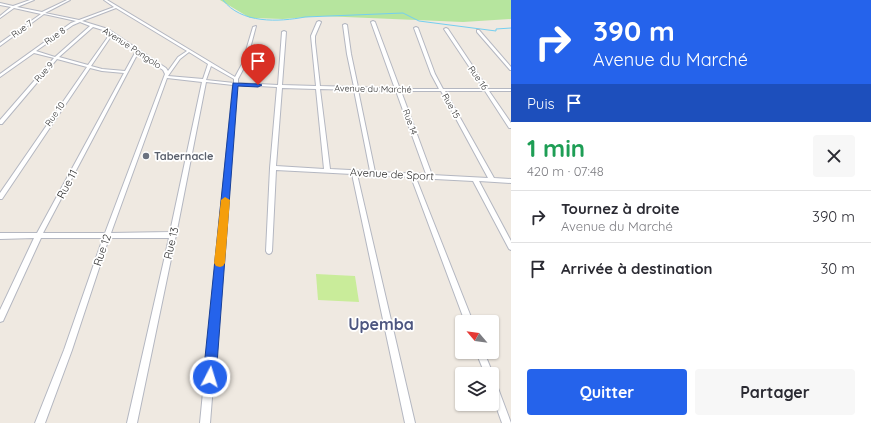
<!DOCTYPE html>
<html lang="fr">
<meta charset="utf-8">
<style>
body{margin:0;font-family:Quicksand,sans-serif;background:#f7f7f7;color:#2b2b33;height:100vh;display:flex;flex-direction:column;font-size:15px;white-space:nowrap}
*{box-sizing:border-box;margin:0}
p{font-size:13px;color:#7c7c81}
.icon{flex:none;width:22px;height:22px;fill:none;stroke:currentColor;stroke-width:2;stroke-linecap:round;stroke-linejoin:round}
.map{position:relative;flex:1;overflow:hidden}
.details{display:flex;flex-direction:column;background:#fff;width:360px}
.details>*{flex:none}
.hud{background:#2563eb;color:#fff;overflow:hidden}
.needle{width:26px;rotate:299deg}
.fabs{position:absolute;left:455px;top:315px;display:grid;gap:8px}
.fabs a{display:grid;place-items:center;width:44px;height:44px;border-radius:4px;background:#fff;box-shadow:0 1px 3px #0004;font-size:20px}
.pin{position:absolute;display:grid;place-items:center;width:34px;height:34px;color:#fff;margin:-41px -17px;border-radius:50% 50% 50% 0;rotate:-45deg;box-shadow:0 0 4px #0007}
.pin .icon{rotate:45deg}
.me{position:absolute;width:44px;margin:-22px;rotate:5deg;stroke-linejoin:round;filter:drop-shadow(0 0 3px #0008)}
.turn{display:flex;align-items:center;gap:14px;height:84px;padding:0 16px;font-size:18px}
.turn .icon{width:52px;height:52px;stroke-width:2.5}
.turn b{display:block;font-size:28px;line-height:34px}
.then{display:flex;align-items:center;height:38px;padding:0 16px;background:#0003;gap:8px;font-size:15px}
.round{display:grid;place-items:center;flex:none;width:42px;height:42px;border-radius:4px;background:#f7f7f7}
.overview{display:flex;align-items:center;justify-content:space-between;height:68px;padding:0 16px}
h1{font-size:24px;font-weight:700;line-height:30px;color:#1e9e55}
.primary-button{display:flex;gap:8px;margin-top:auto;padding:8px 16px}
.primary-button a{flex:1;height:46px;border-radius:4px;background:#2563eb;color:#fff;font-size:16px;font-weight:700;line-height:46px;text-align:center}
.primary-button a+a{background:#f7f7f7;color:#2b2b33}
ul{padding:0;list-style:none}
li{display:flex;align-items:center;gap:12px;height:52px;padding:0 16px;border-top:1px solid #e1e1e2}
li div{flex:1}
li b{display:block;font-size:15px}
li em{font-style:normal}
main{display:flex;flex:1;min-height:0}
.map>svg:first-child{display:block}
.green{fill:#b6e59e}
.pitch{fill:#c9ec9a}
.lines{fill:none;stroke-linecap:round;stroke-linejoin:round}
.stream{stroke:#75cff0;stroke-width:1}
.street-casing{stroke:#b4b7c1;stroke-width:2}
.street{fill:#fff;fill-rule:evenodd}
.route{fill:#2563eb;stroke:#184099}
.slow{fill:#f59e0b}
.worship-dot{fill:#6b7280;stroke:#fff;stroke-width:1.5}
.labels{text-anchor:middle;stroke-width:3.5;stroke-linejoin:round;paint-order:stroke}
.far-street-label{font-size:9px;fill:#2e2e2e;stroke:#fff}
.worship-label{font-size:11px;font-weight:bold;fill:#5b616d;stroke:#fff;text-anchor:start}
.street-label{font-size:11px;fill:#2e2e2e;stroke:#fff}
.near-quarter-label{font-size:16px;font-weight:bold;fill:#4d5680;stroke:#fff}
</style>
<main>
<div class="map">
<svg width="511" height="423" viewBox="0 0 511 423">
<rect width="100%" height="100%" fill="#efe9e1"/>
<polygon class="green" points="220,0 511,0 511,19 463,22 322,16 283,19 250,18"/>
<polygon class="pitch" points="316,274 355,276 359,302 318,300"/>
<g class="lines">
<path class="stream" d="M223 0C241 24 279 22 305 17L403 13 419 21 496 31V29L511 28"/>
<g class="street-casing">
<g id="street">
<path d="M30 0H34L17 7 42 12 67 0H70L45 13 79 20 114 7 104 0H107L235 77 242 64 253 27 256 26 246 64 238 79V83L278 85 282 32 284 31 286 32 282 85 316 86 311 36 317 22 319 21 321 22 315 36V42L320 86 354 87 347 54 343 25 345 24 347 25 351 54 358 87 395 89 371 22 373 21 375 22 400 89H439L431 74 414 28 416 27 418 28 435 74 443 89H484L444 29 446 28 448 29 488 89H511V91H489L511 123V128H509L485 91H445L494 178 511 179V183L479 181 511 241V250L509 249 473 181 416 178 473 322H465L411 177 357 174 415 423H405L352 174 276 170 272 251 271 253 269 254 267 253 266 251 270 168 277 87 237 85 210 423H200L233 85 206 82 176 235 137 423H127L169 238H109L72 350 45 423H35L64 350 103 238H41L3 321 0 322V310L34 238 0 239V233H37L124 73 102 71 90 68 2 199H0V193L87 67 57 59 2 124H0V120L54 58 34 53 0 77V74L71 23 76 21 44 14 0 46V43L41 14 14 8 0 18V16L11 7 0 5V3L13 6ZM116 8 187 51 178 57 168 71 166 68 108 29 82 21ZM80 22 90 26 55 57 36 51 73 25ZM93 27 106 31 110 34 88 65 59 57ZM112 35 136 51 125 71 102 69 91 66ZM189 52 208 64 203 79 168 76 180 59ZM138 53 163 70 165 74 105 233H43ZM211 66 234 79V83L206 80ZM167 78 202 82 170 232 111 233ZM282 88 316 89 324 169 276 166ZM320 89 354 90 370 171 330 169ZM358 90 396 91 426 174 375 172ZM401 91H441L488 178 432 175Z"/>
<polygon points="477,30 479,30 511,67 511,70 510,70 477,32"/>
<polygon points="476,352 484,352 493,374 492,377 492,374 485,374"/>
<polygon points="492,379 495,380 511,423 502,423 492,395"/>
</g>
</g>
<use href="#street" class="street"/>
</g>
<polygon class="route" points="233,83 258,84 262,85 258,87 238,86 216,377 214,381 210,383 205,381 203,377"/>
<polygon class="slow" points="225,197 230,200 225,263 223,266 220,267 216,266 214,263 221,200"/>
<circle class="worship-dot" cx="146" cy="156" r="4"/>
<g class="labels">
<g class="far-street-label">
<text transform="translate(22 29) rotate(-36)" y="3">Rue 7</text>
<text transform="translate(55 36) rotate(-36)" y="3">Rue 8</text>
<text transform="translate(132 48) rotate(33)" y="3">Avenue Pongolo</text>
<text transform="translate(44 72) rotate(-48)" y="3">Rue 9</text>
<text transform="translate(478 78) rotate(55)" y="3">Rue 16</text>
<text transform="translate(373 89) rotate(1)" y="3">Avenue du Marché</text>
<text transform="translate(451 106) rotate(61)" y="3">Rue 15</text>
<text transform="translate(55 114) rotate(-55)" y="3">Rue 10</text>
<text transform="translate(410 122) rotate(70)" y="3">Rue 14</text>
</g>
<g class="worship-label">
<text x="154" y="160">Tabernacle</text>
</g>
<g class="street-label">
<text transform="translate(392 174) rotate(3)" y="4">Avenue de Sport</text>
<text transform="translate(67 184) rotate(-62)" y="4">Rue 11</text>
<text transform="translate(171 243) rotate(-77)" y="4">Rue 13</text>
<text transform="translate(102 250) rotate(-71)" y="4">Rue 12</text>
</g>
<g class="near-quarter-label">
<text x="381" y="330">Upemba</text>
</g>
</g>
</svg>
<div class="fabs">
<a><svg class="needle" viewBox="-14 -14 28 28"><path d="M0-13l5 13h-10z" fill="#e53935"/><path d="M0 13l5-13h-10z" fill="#7c7c81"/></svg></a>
<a><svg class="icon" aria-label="layers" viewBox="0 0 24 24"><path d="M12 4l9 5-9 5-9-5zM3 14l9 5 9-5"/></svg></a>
</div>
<div class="pin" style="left:258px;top:85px;background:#d93025"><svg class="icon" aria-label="arrive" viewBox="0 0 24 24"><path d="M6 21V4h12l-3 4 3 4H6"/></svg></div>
<svg class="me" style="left:210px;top:377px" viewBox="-20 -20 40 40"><circle r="17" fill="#2563eb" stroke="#fff" stroke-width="3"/><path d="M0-11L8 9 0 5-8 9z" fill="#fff"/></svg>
</div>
<section class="details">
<div class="hud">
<div class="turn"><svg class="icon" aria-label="right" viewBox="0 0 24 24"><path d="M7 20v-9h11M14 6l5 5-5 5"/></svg><div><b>390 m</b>Avenue du Marché</div></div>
<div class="then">Puis<svg class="icon" aria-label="arrive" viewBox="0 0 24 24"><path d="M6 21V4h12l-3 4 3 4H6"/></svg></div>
</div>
<div class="overview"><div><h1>1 min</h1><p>420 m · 07:48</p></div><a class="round"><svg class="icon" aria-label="close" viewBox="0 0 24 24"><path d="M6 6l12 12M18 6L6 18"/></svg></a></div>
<ul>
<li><svg class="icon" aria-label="right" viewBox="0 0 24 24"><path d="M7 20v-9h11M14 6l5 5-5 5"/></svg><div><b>Tournez à droite</b><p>Avenue du Marché</p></div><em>390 m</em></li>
<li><svg class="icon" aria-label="arrive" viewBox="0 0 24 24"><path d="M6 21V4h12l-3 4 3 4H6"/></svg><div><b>Arrivée à destination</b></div><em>30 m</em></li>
</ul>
<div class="primary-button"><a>Quitter</a><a>Partager</a></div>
</section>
</main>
